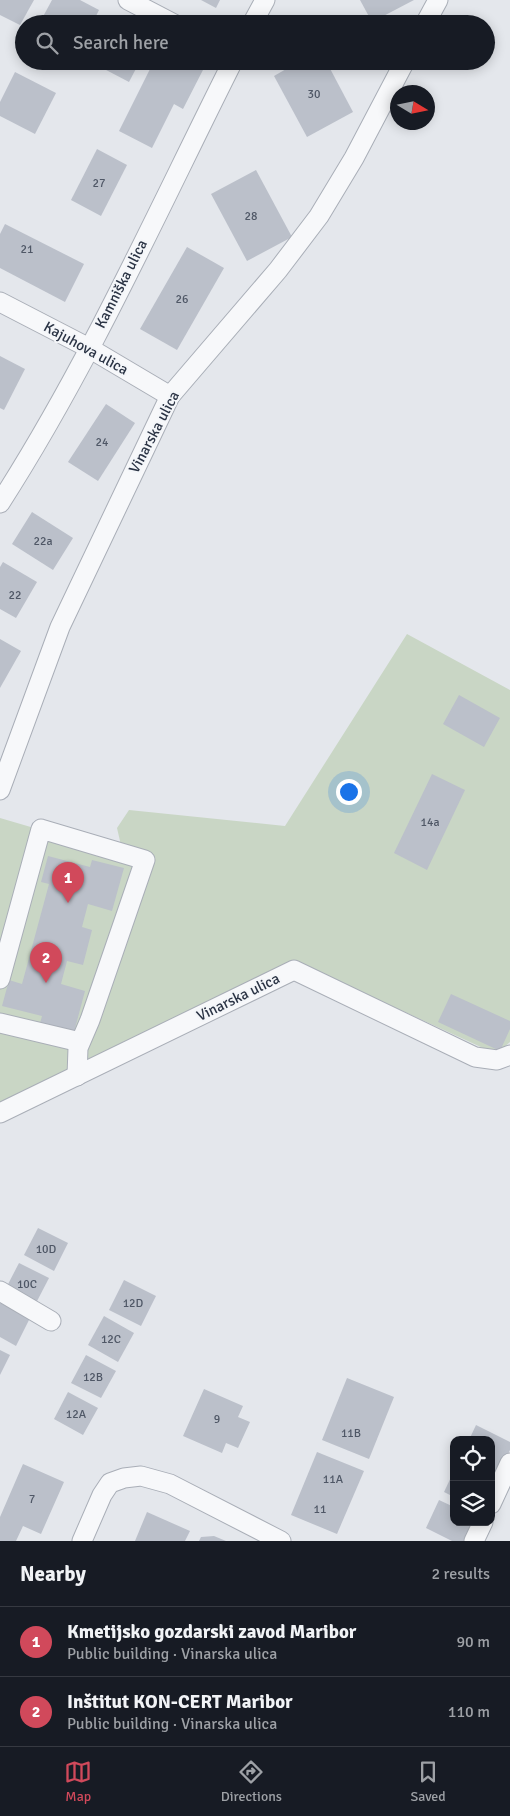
<!DOCTYPE html>
<meta charset="utf-8">
<style>
:root{--surface:#171b24;--page:#242831;--text:#f1f3f6;--muted:#9ea1a6;--line:#363941;--accent:#d1495b}
body{margin:0;font-family:Signika,sans-serif;background:var(--page);color:var(--text)}
.controls{position:absolute;right:15px;bottom:15px;display:grid;overflow:hidden;border-radius:10px;box-shadow:0 2px 12px #0003}
.controls button{width:45px;height:45px;display:grid;place-items:center;padding:0;border:0;border-bottom:1px solid var(--line);background:var(--surface);color:var(--text);font:25px sans-serif}
.compass{position:absolute;left:390px;top:85px;width:45px;height:45px;border-radius:50%;background:var(--surface);box-shadow:0 2px 12px #0003;rotate:100deg}
.you{position:absolute;left:348px;top:791px;width:18px;height:18px;margin:-12px;border:4px solid #fff;border-radius:50%;background:#1a73e8;box-shadow:0 0 0 8px #1a73e833}
.badge{display:grid;place-items:center;width:32px;height:32px;border-radius:50%;background:var(--accent);color:#fff;font-size:16px;font-weight:700}
.pin{position:absolute;translate:-50% -41px;filter:drop-shadow(0 1px 2px #0008)}
.pin::after{content:'';position:absolute;top:26px;width:18px;height:15px;background:inherit;clip-path:polygon(0 0,100% 0,50% 100%)}
.list{margin:0;padding:0;list-style:none}
h2{display:flex;justify-content:space-between;align-items:center;height:65px;margin:0;padding:0 20px;font-size:21px}
h2 small{font-size:16px;font-weight:400;color:var(--muted)}
.list li{display:grid;grid-template-columns:32px 1fr auto;gap:15px;align-items:center;box-sizing:border-box;height:70px;padding:0 20px;border-top:1px solid var(--line)}
.list b{display:block;font-size:19px;white-space:nowrap}
.list p{margin:0;font-size:16px;white-space:nowrap;color:var(--muted)}
.list em{font-size:16px;font-style:normal;color:var(--muted)}
.icon{flex:none;width:28px;height:28px;fill:none;stroke:currentColor;stroke-width:2;stroke-linecap:round;stroke-linejoin:round}
.map{position:relative;flex:none;width:510px;height:1541px;overflow:hidden}
.search{position:absolute;background:var(--surface);box-shadow:0 2px 12px #0003;left:15px;right:15px;top:15px;height:55px;display:flex;align-items:center;gap:12px;box-sizing:border-box;padding:0 18px;border-radius:28px;color:var(--muted);font-size:19px}
.sheet{height:205px;background:var(--surface)}
nav{display:flex;justify-content:space-around;align-items:center;box-sizing:border-box;height:70px;border-top:1px solid var(--line);background:var(--surface);font-size:14px;color:var(--muted)}
nav a{display:grid;justify-items:center;gap:2px}
nav .on{color:var(--accent)}
.map>svg:first-child{display:block}
</style>
<div class="map">
<svg width="510" height="1541" viewBox="0 0 510 1541">
<rect width="100%" height="100%" fill="#e4e7ec"/>
<path fill="#c9d6c5" d="M407,634l103,56v352l-14,12 -126,-58 -82,-33 -288,146v-291l123,36 -6,-26 12,-18 156,16z"/>
<g fill="#bbc0ca">
<path d="M0,0h34l-14,25 -20,-10z"/>
<path d="M52,0h28l19,10 -7,14h-53z"/>
<path d="M201,0h19l-4,8z"/>
<path d="M360,0h54l-42,22z"/>
<path d="M89,61h51l-11,21z"/>
<path d="M154,61h43l8,5 -22,43 -9,-5 -22,44 -33,-17z"/>
<path d="M300,61h26l27,51 -46,25 -33,-61z"/>
<path d="M15,72l41,21 -21,41 -35,-18v-14z"/>
<path d="M97,149l30,16 -26,51 -30,-16z"/>
<path d="M256,170l36,67 -45,24 -36,-67z"/>
<path d="M5,224l79,40 -19,38 -65,-34v-34z"/>
<path d="M187,247l37,21 -47,82 -37,-21z"/>
<path d="M0,356l25,13 -21,41 -4,-2z"/>
<path d="M106,404l29,19 -37,58 -30,-19z"/>
<path d="M32,512l41,26 -20,32 -41,-26z"/>
<path d="M3,562l34,20 -21,36 -16,-9v-42z"/>
<path d="M0,639l21,12 -21,37z"/>
<path d="M459,695l41,23 -16,29 -41,-23z"/>
<path d="M432,774l33,16 -38,80 -33,-17z"/>
<path d="M48,856l42,11 2,-7 32,8 -12,43 -24,-7 -6,23 10,3 -9,35 -16,-4 -6,23 24,7 -12,45 -34,-9 3,-11 -40,-10 7,-26 13,4 27,-100 -8,-2z"/>
<path d="M451,994l59,27v8l-10,22 -62,-29z"/>
<path d="M38,1228l30,15 -14,28 -30,-16z"/>
<path d="M19,1263l30,15 -14,27 -30,-15z"/>
<path d="M124,1280l32,16 -15,30 -32,-16z"/>
<path d="M0,1303l30,15 -14,28 -16,-9z"/>
<path d="M104,1316l30,17 -16,29 -30,-17z"/>
<path d="M0,1350l10,5 -10,20z"/>
<path d="M86,1355l30,16 -15,27 -30,-15z"/>
<path d="M347,1378l47,19 -25,62 -47,-19z"/>
<path d="M204,1389l39,17 -5,11 12,5 -12,26 -12,-5 -4,10 -39,-17z"/>
<path d="M68,1392l30,16 -15,27 -29,-16z"/>
<path d="M476,1425l34,17v8l-11,22 -8,-4v-28h-22z"/>
<path d="M317,1452l47,19 -27,63 -46,-19z"/>
<path d="M23,1464l41,18 -23,52 -18,-8 -7,15h-16v-24z"/>
<path d="M454,1471v26l-10,-5z"/>
<path d="M439,1500l15,7v15h20l-9,19h-13l-26,-13z"/>
<path d="M147,1512l43,19 -5,10h-50z"/>
<path d="M214,1536l12,5h-27l2,-4z"/>
</g>
<g fill="none" stroke-linecap="round" stroke-linejoin="round">
<g stroke="#a9aeb7" stroke-width="21">
<g id="minor">
<path d="M128,0l46,24"/>
<path d="M252,24l13,-24"/>
<path d="M425,24l13,-24"/>
<path d="M0,302l89,46 81,48"/>
<path d="M0,503c90,-140 158,-293 233,-442"/>
<path d="M0,790l60,-163 110,-231 108,-126 41,-54 35,-58 51,-97"/>
<path d="M0,979l41,-150 104,31 -55,160 -12,28 -1,28"/>
<path d="M0,1023l80,19"/>
<path d="M0,1113l294,-143 181,87 22,3 13,-5"/>
<path d="M0,1291l51,30"/>
<path d="M491,1504l19,-41"/>
<path d="M82,1541l20,-46 8,-12 14,-5 17,-2 29,8 111,57"/>
<path d="M474,1541l9,-19"/>
</g>
</g>
<use href="#minor" stroke="#f7f8fa" stroke-width="19"/>
</g>
<g text-anchor="middle" dominant-baseline="central" stroke-width="4" stroke-linejoin="round" paint-order="stroke">
<g font-size="12" fill="#4f5766">
<text x="314" y="94">30</text>
<text x="99" y="183">27</text>
<text x="251" y="216">28</text>
<text x="27" y="249">21</text>
<text x="182" y="299">26</text>
<text x="102" y="442">24</text>
<text x="43" y="541">22a</text>
<text x="15" y="595">22</text>
<text x="430" y="822">14a</text>
<text x="46" y="1249">10D</text>
<text x="27" y="1284">10C</text>
<text x="133" y="1303">12D</text>
<text x="111" y="1339">12C</text>
<text x="93" y="1377">12B</text>
<text x="76" y="1414">12A</text>
<text x="217" y="1419">9</text>
<text x="351" y="1433">11B</text>
<text x="333" y="1479">11A</text>
<text x="32" y="1499">7</text>
<text x="320" y="1509">11</text>
</g>
<g font-size="15" fill="#2b3445" stroke="#f4f6f9">
<text transform="translate(121 284) rotate(-63)">Kamniška ulica</text>
<text transform="translate(86 348) rotate(29)">Kajuhova ulica</text>
<text transform="translate(154 432) rotate(-62)">Vinarska ulica</text>
<text transform="translate(238 997) rotate(-26)">Vinarska ulica</text>
</g>
</g>
</svg>
<div class="controls">
<button><svg class="icon" aria-label="locate" viewBox="0 0 24 24"><circle cx="12" cy="12" r="6"/><path d="M12 2v4M12 18v4M2 12h4M18 12h4"/></svg></button>
<button><svg class="icon" aria-label="layers" viewBox="0 0 24 24"><path d="M12 4l9 5-9 5-9-5zM3 14l9 5 9-5"/></svg></button>
</div>
<svg class="compass" viewBox="-18 -18 36 36"><path d="M0-13l5 13h-10z" fill="#e53935"/><path d="M0 13l5-13h-10z" fill="#9ea1a6"/></svg>
<div class="you"></div>
<div class="pin badge" style="left:68px;top:903px">1</div>
<div class="pin badge" style="left:46px;top:983px">2</div>
<div class="search"><svg class="icon" aria-label="search" viewBox="0 0 24 24"><circle cx="10" cy="10" r="6"/><path d="M15 15l6 6"/></svg>Search here</div>
</div>
<section class="sheet">
<h2>Nearby<small>2 results</small></h2>
<ul class="list">
<li><span class="badge">1</span><div><b>Kmetijsko gozdarski zavod Maribor</b><p>Public building · Vinarska ulica</p></div><em>90 m</em></li>
<li><span class="badge">2</span><div><b>Inštitut KON-CERT Maribor</b><p>Public building · Vinarska ulica</p></div><em>110 m</em></li>
</ul>
</section>
<nav>
<a class="on"><svg class="icon" aria-label="map" viewBox="0 0 24 24"><path d="M3 6l6-2 6 2 6-2v14l-6 2-6-2-6 2zM9 4v14M15 6v14"/></svg>Map</a>
<a><svg class="icon" aria-label="directions" viewBox="0 0 24 24"><path d="M12 3l9 9-9 9-9-9zM9 14v-3h6M13 9l2 2-2 2"/></svg>Directions</a>
<a><svg class="icon" aria-label="saved" viewBox="0 0 24 24"><path d="M7 4h10v16l-5-4-5 4z"/></svg>Saved</a>
</nav>
